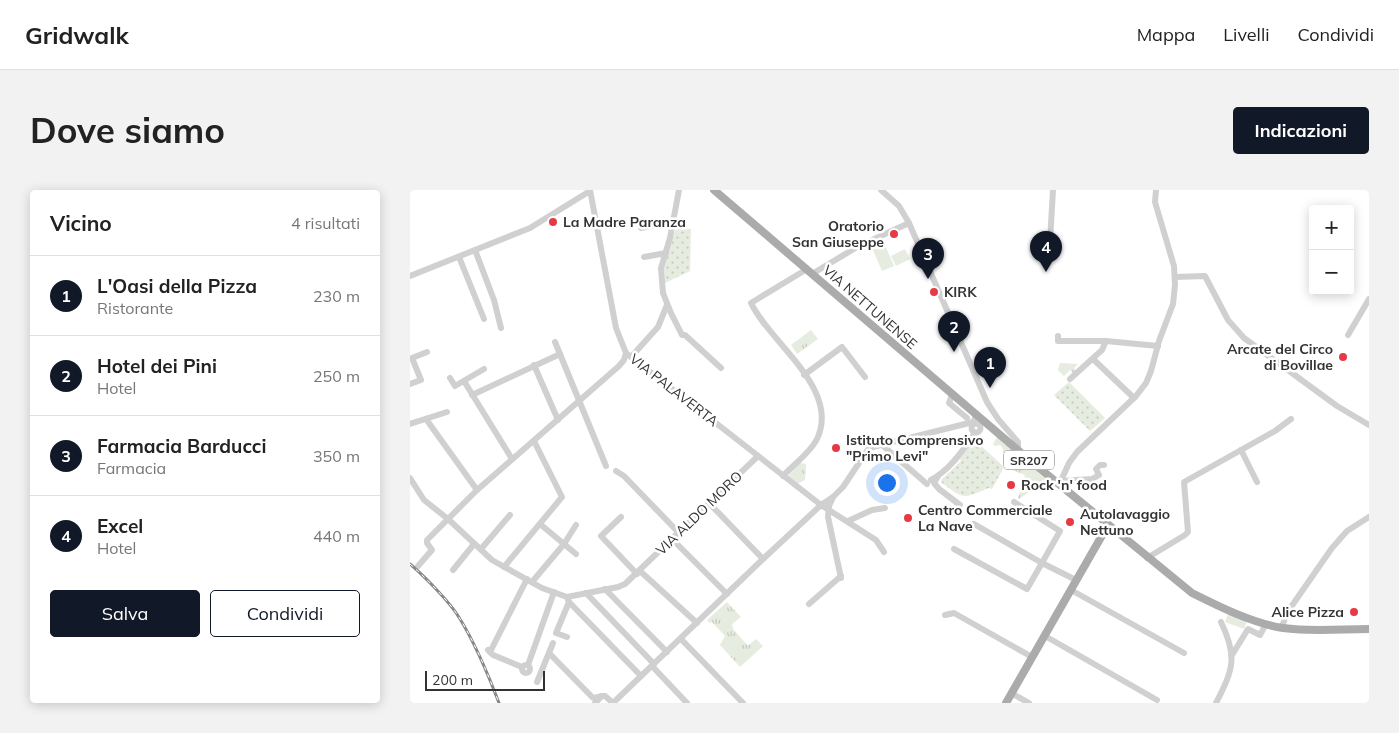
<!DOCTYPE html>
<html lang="it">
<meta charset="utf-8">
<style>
:root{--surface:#fff;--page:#f2f2f2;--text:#222;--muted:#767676;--line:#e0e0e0;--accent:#111827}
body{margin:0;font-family:Mulish,sans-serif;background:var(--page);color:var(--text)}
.controls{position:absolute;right:15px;top:15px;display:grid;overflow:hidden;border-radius:5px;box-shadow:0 2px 12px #0003}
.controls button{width:45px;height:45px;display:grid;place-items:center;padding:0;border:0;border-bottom:1px solid var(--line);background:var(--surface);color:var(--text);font:25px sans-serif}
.scale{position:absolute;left:15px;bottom:12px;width:120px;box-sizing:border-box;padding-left:5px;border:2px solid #333;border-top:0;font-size:14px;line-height:18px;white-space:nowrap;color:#333;-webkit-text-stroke:4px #fff;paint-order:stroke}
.you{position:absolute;left:476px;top:292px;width:18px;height:18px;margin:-12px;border:4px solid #fff;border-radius:50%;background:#1a73e8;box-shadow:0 0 0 8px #1a73e833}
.badge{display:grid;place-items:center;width:32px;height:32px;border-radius:50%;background:var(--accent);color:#fff;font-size:16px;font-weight:700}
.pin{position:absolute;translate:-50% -41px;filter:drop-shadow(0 1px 2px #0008)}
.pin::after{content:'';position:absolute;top:26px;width:18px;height:15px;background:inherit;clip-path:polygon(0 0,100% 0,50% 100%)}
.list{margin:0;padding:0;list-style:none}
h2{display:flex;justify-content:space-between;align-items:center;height:65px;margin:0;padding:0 20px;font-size:21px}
h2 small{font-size:16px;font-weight:400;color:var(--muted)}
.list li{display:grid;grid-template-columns:32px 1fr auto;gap:15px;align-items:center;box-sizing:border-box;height:80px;padding:0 20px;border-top:1px solid var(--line)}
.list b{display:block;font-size:19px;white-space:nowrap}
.list p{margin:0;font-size:16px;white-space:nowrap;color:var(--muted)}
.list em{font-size:16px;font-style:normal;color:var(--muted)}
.actions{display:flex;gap:10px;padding:15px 20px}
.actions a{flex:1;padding:11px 0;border:1px solid var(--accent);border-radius:5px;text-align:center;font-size:18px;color:var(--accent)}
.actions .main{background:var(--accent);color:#fff}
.map{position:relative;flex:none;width:959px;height:513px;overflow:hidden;border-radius:5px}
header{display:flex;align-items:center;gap:30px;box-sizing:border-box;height:70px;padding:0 25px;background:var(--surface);border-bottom:1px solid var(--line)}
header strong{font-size:24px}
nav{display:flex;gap:28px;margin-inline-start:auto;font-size:18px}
.intro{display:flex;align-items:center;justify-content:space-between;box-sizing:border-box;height:120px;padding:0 30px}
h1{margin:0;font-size:35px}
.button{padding:12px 22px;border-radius:5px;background:var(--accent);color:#fff;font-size:18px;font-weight:700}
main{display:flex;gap:30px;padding:0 30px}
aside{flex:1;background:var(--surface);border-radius:5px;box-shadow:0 2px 12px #0003}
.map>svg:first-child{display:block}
</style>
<header>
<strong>Gridwalk</strong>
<nav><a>Mappa</a><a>Livelli</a><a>Condividi</a></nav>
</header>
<div class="intro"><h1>Dove siamo</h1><a class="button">Indicazioni</a></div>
<main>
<aside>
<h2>Vicino<small>4 risultati</small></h2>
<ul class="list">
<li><span class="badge">1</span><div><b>L'Oasi della Pizza</b><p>Ristorante</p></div><em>230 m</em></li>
<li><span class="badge">2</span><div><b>Hotel dei Pini</b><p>Hotel</p></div><em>250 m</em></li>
<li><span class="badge">3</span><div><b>Farmacia Barducci</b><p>Farmacia</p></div><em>350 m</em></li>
<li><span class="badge">4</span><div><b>Excel</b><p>Hotel</p></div><em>440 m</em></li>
</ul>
<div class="actions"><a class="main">Salva</a><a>Condividi</a></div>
</aside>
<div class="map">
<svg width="959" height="513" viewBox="0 0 959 513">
<defs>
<pattern id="grass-dots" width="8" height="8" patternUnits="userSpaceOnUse" patternTransform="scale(1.25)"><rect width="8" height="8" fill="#e6ecdf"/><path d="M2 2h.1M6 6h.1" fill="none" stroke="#c6cbc0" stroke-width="1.8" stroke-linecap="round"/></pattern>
<pattern id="park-tufts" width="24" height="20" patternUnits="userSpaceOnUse" patternTransform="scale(1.25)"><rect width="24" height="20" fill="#e6ecdf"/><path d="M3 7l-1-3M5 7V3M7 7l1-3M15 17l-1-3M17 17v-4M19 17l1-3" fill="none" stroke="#c6cbc0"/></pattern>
</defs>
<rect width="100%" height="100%" fill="#fff"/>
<g fill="url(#grass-dots)">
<path d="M266,38l15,1 -1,42 -25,12 -1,-17z"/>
<path d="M659,192l36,36 -15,13 -36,-36z"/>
<path d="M562,252h5l27,25 -12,22 -3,-1c-28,11 -23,12 -47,-5l-1,-3 20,-19 -1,-2z"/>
</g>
<g fill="url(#park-tufts)">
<path d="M401,140l7,9 -21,15 -6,-9z"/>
<path d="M650,173l18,1 -4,4 2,3 -3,2 -3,-3 -6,6 -6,-6z"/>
<path d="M587,247l50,43 -28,19 -1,-1 7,-23 -18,-7 4,-7 -8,-8v-4l-3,-4 -5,1 -2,-2z"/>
<path d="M390,273l6,1 -1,16 -8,4 -8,-6v-3z"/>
<path d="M317,412l14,15 -9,7 1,5 14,16 3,-1 6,-5 7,7 -23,21 -20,-22 5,-9 -13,-14 -2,1 -3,-3z"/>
</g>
<g fill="#e6ecdf">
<path d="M474,53l10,23 -12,5 -10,-23z"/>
<path d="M495,59l5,10 -14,7 -5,-10z"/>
<path d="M818,424l19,7 -3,8 -19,-7z"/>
</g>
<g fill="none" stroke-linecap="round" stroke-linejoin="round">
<g stroke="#d0d0d0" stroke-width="6">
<path d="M180,0l26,138 10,25 195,152 55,35 8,12"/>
<path d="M269,0l-9,48 -9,30 2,25 8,20 11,22h3l36,33"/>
<path d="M471,0l18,16 10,17 78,179 11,17 20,23v9"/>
<path d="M231,38l33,-6"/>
<path d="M640,52l3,-52"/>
<path d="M65,60l19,50 7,28"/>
<path d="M49,67l25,62"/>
<path d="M234,67l22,-4"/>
<path d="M402,84l45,-27 52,-24"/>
<path d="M0,86l120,-48 60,-37"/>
<path d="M765,87l30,-1 23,44 16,18 93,68 32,19"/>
<path d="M938,145l21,-36"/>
<path d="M648,146v5h48l52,5"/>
<path d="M145,152l51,124"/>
<path d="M221,167l27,-30 9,-22"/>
<path d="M683,169l41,39"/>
<path d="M124,175l24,55"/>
<path d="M394,185l38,-28 23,30"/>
<path d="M40,188l5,8 29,-17"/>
<path d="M660,189l32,-29 4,-9"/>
<path d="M54,191l48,78"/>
<path d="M0,194l11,-4 -9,-22 15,-6"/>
<path d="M62,205l88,-41"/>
<path d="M542,205l-3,8 18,15"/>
<path d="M16,229l51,71"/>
<circle cx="566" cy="238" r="4.5"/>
<path d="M0,234l37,-12"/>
<path d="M471,254l46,40"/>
<path d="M831,260l16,32"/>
<path d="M206,281l8,5 55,57"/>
<path d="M373,286c11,-12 27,-23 34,-37 24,-50 -47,-96 -66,-136l56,-34"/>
<path d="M528,286l-4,7 5,6 21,16"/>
<path d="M0,288l14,22 24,19 44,41 50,28 25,9 51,-10 7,-3 133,-128"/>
<path d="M521,290c20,-11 32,-30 44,-47"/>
<path d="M651,291l31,-2 7,-4 -3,-6 4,-4h4"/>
<path d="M649,295l10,-22 8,-11 59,-56 10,-13 5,-12 8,-30 14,-37 2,-19 -1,-19 -19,-64 1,-12"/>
<path d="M300,314l53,55"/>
<path d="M211,327l-20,19 36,38"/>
<path d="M438,331l24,-11 13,-2"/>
<path d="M130,334l36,30"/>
<path d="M564,334l68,39 18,-32 -46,-29"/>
<path d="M262,349l55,55"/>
<path d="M71,359l29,-34"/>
<path d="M544,359l73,40 15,-26 34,17"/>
<path d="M737,368l38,-23 3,-3 -4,-50 91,-51 16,-12"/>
<path d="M8,376l14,-16 -5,-7v-3l50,-50 142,-124 5,-6 2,-7"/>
<path d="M94,377l58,-70 -28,-56"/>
<path d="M43,380l21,-26"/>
<path d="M230,381l57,52"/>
<path d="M431,388l-13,-61 1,-11 4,-9 10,-10 26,-39 104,-26 2,-3v-5"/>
<path d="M122,392l32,-38 12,-19"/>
<path d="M195,399l62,63"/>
<path d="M661,400l113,63"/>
<path d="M176,403l68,71"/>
<path d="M159,412l72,74"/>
<path d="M399,414l32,-28"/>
<path d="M535,425l9,-2 78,44"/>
<path d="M872,437l3,-9 6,-11 41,-59 15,-17 22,-14"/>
<path d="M635,446l112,64"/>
<path d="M157,447l-11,-4 13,-31 -1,-2"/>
<path d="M271,449l62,64"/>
<path d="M78,460l5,5 29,12"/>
<path d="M80,462l37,-73"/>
<path d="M139,463l43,44 2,1 8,-2"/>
<path d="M822,465l16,-26 12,6 6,-11"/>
<circle cx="116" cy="479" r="4"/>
<path d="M118,475l26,-73"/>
<path d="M242,476l35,37"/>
<path d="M127,492l16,-39"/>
<path d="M601,503l18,10"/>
<path d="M185,513l7,-7h3l8,7"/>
<path d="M203,513l150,-144 58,-54 12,-8"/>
<path d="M806,513c17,-33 22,-46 5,-81"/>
</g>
<g stroke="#ababab" stroke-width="8">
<path d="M304,0l313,268 165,135c28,14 60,30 91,35 28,4 58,1 86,1"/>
<path d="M596,513l102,-178"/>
</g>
<g stroke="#888" stroke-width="3">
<path id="rail" d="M0,374c14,12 41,39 50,55 16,26 28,55 39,84"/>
</g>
<use href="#rail" stroke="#fff" stroke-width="1" stroke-dasharray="4" stroke-linecap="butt"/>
</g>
<g fill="#e63946" stroke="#fff" stroke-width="2">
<circle cx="143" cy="32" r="5"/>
<circle cx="484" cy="44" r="5"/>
<circle cx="524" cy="102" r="5"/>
<circle cx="933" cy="167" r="5"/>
<circle cx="426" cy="258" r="5"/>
<circle cx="601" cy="295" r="5"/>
<circle cx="498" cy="328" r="5"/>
<circle cx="660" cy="332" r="5"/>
<circle cx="944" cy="422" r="5"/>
</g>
<g text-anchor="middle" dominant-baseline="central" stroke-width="5" stroke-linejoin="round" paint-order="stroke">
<rect fill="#fff" stroke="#707070" stroke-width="1" x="594" y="260.5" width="50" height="19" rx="4"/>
<g font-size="12" font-weight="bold" fill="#333">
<text x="619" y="270">SR207</text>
</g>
<g font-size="14" font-weight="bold" fill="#333" stroke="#fff" text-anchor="start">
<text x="153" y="32">La Madre Paranza</text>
<text x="474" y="36" text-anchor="end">Oratorio<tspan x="474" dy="16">San Giuseppe</tspan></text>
<text x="534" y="102">KIRK</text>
<text x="923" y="159" text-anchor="end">Arcate del Circo<tspan x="923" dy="16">di Bovillae</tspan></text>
<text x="436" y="250">Istituto Comprensivo<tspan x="436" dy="16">"Primo Levi"</tspan></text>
<text x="611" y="295">Rock 'n' food</text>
<text x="508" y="320">Centro Commerciale<tspan x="508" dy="16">La Nave</tspan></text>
<text x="670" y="324">Autolavaggio<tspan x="670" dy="16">Nettuno</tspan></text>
<text x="934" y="422" text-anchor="end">Alice Pizza</text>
</g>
<g font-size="14" fill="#333" stroke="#fff">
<text transform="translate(460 117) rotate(41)">VIA NETTUNENSE</text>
<text transform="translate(264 200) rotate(38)">VIA PALAVERTA</text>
<text transform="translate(289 323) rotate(-44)">VIA ALDO MORO</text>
</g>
</g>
</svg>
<div class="controls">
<button>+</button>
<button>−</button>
</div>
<div class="scale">200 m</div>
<div class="you"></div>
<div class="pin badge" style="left:580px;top:198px">1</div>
<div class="pin badge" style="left:544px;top:162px">2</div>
<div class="pin badge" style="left:518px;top:89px">3</div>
<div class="pin badge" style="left:636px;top:82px">4</div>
</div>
</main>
